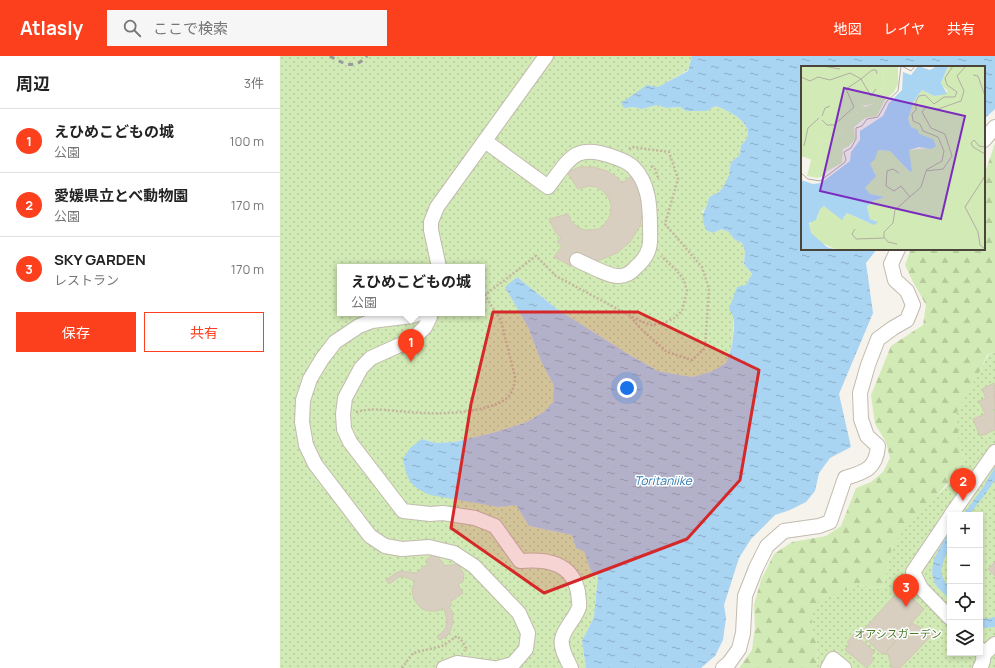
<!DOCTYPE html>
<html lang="ja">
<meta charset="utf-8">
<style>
:root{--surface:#fff;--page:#f6f6f6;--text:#222;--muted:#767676;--line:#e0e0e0;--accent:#fc3f1d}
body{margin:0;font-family:Manrope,"Noto Sans JP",sans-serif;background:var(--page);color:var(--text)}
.controls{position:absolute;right:12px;bottom:12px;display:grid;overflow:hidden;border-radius:0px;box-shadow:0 2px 6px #0003}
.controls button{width:36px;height:36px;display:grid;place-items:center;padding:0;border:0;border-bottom:1px solid var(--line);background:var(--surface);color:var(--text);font:20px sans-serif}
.you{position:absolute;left:347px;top:332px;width:14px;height:14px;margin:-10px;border:3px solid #fff;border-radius:50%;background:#1a73e8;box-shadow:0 0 0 6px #1a73e833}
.badge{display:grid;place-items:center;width:26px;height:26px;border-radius:50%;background:var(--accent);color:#fff;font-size:13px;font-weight:700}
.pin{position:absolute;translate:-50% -33px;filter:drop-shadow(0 1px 2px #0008)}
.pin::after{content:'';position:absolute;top:21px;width:14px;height:12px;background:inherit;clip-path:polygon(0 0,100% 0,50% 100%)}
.popup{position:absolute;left:57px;top:208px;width:148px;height:52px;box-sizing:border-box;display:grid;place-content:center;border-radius:0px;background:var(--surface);filter:drop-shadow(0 1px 3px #0005);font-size:13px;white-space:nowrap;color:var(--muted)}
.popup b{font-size:15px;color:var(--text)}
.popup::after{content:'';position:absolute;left:50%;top:100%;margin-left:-8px;border:8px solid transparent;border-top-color:var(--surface)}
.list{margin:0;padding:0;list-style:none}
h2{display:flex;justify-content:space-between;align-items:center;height:52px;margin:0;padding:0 16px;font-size:17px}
h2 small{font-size:13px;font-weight:400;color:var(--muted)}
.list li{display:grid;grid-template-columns:26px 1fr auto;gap:12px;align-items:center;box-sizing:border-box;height:64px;padding:0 16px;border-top:1px solid var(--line)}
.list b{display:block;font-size:15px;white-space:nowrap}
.list p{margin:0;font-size:13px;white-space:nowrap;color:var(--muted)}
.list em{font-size:13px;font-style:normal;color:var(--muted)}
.actions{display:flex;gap:8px;padding:12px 16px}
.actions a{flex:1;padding:9px 0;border:1px solid var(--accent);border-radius:0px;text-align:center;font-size:14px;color:var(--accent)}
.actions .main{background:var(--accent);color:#fff}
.icon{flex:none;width:22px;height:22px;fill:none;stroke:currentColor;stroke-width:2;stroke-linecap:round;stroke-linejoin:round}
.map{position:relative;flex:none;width:715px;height:612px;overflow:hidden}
header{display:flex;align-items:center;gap:24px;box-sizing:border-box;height:56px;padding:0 20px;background:var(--accent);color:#fff}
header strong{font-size:19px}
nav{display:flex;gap:22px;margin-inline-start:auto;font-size:14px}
.search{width:280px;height:36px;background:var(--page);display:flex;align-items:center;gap:10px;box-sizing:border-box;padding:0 14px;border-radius:0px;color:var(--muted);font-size:15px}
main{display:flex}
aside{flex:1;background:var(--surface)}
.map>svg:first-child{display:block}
</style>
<header>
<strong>Atlasly</strong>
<div class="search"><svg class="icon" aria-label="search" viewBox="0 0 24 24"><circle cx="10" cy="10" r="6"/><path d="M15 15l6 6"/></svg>ここで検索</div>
<nav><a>地図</a><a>レイヤ</a><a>共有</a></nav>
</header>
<main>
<aside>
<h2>周辺<small>3件</small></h2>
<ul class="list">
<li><span class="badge">1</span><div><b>えひめこどもの城</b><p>公園</p></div><em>100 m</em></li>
<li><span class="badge">2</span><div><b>愛媛県立とべ動物園</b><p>公園</p></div><em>170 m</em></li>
<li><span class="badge">3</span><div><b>SKY GARDEN</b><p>レストラン</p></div><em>170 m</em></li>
</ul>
<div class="actions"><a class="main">保存</a><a>共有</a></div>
</aside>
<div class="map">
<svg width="715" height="612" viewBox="0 0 715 612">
<defs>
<pattern id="forest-firs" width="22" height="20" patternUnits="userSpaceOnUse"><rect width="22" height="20" fill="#d2eab5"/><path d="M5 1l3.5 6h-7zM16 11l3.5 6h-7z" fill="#b6ca9c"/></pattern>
<pattern id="park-dots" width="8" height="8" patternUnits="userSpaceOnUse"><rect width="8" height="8" fill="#d2eab5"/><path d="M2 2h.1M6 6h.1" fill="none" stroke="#b6ca9c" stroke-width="1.8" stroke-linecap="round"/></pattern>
<pattern id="water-ripples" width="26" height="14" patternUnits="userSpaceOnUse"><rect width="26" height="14" fill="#a9d4f2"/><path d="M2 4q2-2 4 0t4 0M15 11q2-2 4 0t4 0" fill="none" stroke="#8caec5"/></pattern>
</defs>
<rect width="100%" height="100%" fill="#f6f3ec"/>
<path fill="url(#forest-firs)" d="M715,87v209l-8,3 -6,14 -22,74 4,13 -4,14 -67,77 -9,41 -28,-3 -43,27v18l6,18 -1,20h-78l13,-18 3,-23 -1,-22 7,-25 13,-26 18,-12 34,-6 15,-10 15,-38 15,-6 12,-10 7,-14 -4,-16 -11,-18 -4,-29 20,-49 32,-21 3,-20 -14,-25 -7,-15 6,-16h73v-73z"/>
<g fill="url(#park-dots)" fill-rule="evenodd">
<path d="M0,0h412l-4,14 -64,38 10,-1 8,2 15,-4 9,3 14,-1 6,4h21l8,-5c15,4 47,22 26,39l-1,10 -9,7 -2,13 -5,11 -6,7 -9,4 -1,8 -6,7 11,21 8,-4 8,3 5,7 8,4 3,8 -1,13 8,10 -6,11 -12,33 -2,28 -6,17 -12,8 -21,6 -14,-2 -21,-4 -30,-17 -71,-45 -40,-32 -11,11 22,39 13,34 13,25v16l-9,9 -18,11 -31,10 -41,10 -20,1 -13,-4 77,68 17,-2 13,21 43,9 4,13 8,2 8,24 6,1 -4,42 -12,24 4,27h-306zM60,211h142v46h-142z"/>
<path d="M715,296v316h-178l1,-20 -6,-18v-18l7,-11 36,-16 28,3 9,-41 23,-31 31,-29 13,-17 4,-14 -4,-13 -2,-31 24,-43 7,-14zM670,459h30v138h-30z"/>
</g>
<g fill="url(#water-ripples)">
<path d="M412,0h303v53l-11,10v-52h-182v182h75l-11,14 7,50 -34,81 12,53 -21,11 -11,15 -4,18 -9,11 -16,8 -15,5 -24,24 -12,19 -15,47 2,13 -3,22 -8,16 -14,12h-115l-4,-27 12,-24 4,-42 -6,-1 -8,-23 -8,-3 -4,-13 -43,-9 -13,-21 -17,2 -69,-12c-21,-10 -22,-13 -27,-36l7,-11 12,-9 13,4 20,-1 41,-10 31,-10 18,-11 8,-9 1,-16 -13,-25 -13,-34 -23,-40 12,-10 40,32 71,45 30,17 21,4 14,2 20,-6 13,-8 6,-17 2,-18v-10l-5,-9 8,-22 9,-2 6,-11 -8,-10 1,-13 -3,-8 -8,-4 -5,-7 -8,-3 -8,4 -7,-3c-8,-21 1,-16 3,-33l9,-4 6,-7 5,-11 2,-13 9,-7 1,-10c21,-17 -11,-35 -26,-39l-8,5h-21l-6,-4 -14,1 -9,-3 -15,4 -8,-2 -10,1 -3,-5 26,-18 11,2 30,-16z"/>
<path d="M715,411v13l-11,16 -15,19h-6l21,-29z"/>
<path d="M670,476c0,5 1,10 -1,14 -5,17 -14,26 1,42v11c-4,-4 -8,-7 -12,-11 -14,-19 1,-40 12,-56z"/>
<path d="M700,560l6,3 9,-2v10l-11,1 -4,-3z"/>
</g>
<g fill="#d8cfc1" stroke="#d3c7b4">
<path d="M300,111h14l13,4 11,7 4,5 11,-8 8,16 2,18 -3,17 -10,16 -13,11 -17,7 -15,1v-6l-10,-2 -4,13 -17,-9 8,-11 -5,-4 4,-4 -5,-5 -7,-14 19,-5 4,9 6,4 6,3h7l8,-1 5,-4 5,-7 2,-7v-7l-3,-7 -5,-6 -6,-4 -8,-1 -11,3 -11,-17z"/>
<path d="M714,327l1,26 -2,1 2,3v17l-15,6 -7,-17 12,-5 -6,-13 7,-3 -4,-9z"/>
<path d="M155,497l10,13 13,-2 6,10 -1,7 -5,4 5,8 -13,9 2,3 -3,2 3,4 1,10 -2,8 -3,6 -8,5 -3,-4 5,-3 4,-6 1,-6 -3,-13 -7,3h-8l-7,-2 -8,-9 -2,-11 3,-8 -13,-5 -3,1 -10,7 -3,-4 10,-7 5,-2 15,2 13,-10 -3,-3z"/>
<path d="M715,506v14l-7,-7z"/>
<path d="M621,532l23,21 -41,46 -23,-21z"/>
<path d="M632,567l21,11 -33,34h-8l-5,-17z"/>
<path d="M574,578l21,18 -4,4 3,3 -7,9 -22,-18 4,-6 -2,-2z"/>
</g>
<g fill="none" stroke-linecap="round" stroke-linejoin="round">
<g stroke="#c2bbae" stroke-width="16">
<g id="minor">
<path d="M704,84l11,-13"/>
<path d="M205,85l63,46c21,-27 26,-44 63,-31 8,3 16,5 22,11 16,16 17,39 17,60 0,7 1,14 -1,21 -2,8 -8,15 -14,20 -4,5 -9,8 -16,8 -9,1 -33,-12 -42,-16"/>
<path d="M159,211l-8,-37v-8l6,-15 109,-151"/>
<path d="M139,257l-7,3 -40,5 -13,5 -24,16 -13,17 -12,20 -7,21 -1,22 4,23 9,19 55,72 15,10 17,3 27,-2 25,6 20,13 45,47 9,20 -2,16 -13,15 -15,4"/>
<path d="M148,257l2,4 -5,10 -12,12 -42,19 -10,10 -16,30 -2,16 1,15 6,13 53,69 27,3 13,-1 32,5 20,8 25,35c26,-2 52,1 58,31 0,4 2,11 1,15 -3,11 -15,21 -17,32 -2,10 5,20 9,29"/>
<path d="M671,459l44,-63"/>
<path d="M670,461l-37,55 8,16 29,30"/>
<path d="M700,593c5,7 4,12 0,19"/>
<path d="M704,598l11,-10"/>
<path d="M164,612l13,-5 36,5"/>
<path d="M443,612l6,-5 10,-14 4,-16 2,-37 11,-28 11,-22 17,-15 35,-5 11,-4 15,-44c20,-6 31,-9 33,-32l-11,-10 -6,-17 -1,-26 8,-28 10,-26 15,-11 14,-8 6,-15 -6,-14 -12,-11 -4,-16 7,-15"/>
<path d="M548,612l5,-9 11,9"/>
</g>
</g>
<g stroke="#c4b79f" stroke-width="2.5" stroke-dasharray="2 2" stroke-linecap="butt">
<path d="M349,93l3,-2 37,5 9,27 -13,45 37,43 7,22 -4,59 -13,12 -25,-8 -27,-24 -9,-11"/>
<path d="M371,110l4,3 4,11"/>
<path d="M76,356c17,-5 35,-1 52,0 26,2 51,2 76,-4 19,-5 30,-10 31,-31l-14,-56 -16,-26 51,-39 20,20 82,44 13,5 13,-2 10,-5 8,-7 5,-20 -3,-11 -8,-10 -15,-14"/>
<path d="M122,612l11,-15 29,-7 15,-10 5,5 4,7 -2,3"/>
</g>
<use href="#minor" stroke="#fff" stroke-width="14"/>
<path stroke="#9a9a9a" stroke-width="3" stroke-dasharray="5 5" stroke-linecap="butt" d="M50,0c13,8 25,14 37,0"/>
</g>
<path fill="#d62828" fill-opacity="0.2" stroke="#d62828" stroke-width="3" stroke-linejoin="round" d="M213,256h145l121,58 -19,110 -53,59 -143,54 -93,-65 20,-124z"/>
<g text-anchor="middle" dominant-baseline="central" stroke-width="3" stroke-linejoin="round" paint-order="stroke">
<g font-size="11" fill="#4a7f2a" stroke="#fff">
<text x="618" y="577">オアシスガーデン</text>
</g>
<g font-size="12" font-style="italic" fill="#2e7ab2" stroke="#fff">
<text x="383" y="424">Toritaniike</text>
</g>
</g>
<g transform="translate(521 10)">
<rect width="184" height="184" fill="#f6f3ec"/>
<path d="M86,0h11v18l-4,8 -9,8 -8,16 -12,2 -11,9 1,12 -6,7 -6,3 -1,14 -15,8 -3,5 -7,2 -10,-2 4,-16 8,-3 2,-17 12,1 8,-9 2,-10 14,-10 3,-7 5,2 8,-3 3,-12 9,-5 -3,-12z" fill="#d2eab5"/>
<path d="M0,0h86l-5,9 3,12 -9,5 -3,12 -13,2 -3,6 -14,11 -2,9 -8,9 -12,-1 -2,17 -4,4 -14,-5zM147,0h37v184h-148l-19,-9 -6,-5 -3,-11 4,-6h4l3,-11 4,-2 20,12 3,-5 22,10 7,-2 -6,-2 -3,-11 6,-7 12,-4 -15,-3 -5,-6 10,-16 -5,-3v-5l8,-14 12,1 20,21 -1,-22 21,-2 -19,-21 -3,-8 6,-18 8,-11 12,6 14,-4 -7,-8z" fill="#d2eab5"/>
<path d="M117,0l12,4 7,-4h11l-7,17 6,11 -13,2 -12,-6 -8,11 -6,18 3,8 7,3 1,4 14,5 3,7 -4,3 -13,-2 -10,3 3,21 -2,1 -20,-21 -12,-1 -3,9 -5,5 6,12 -11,12 5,6 15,3 -12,4 -6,6 3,12 8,3 -4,3 -27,-12 -5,7 -18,-14 -4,3 -4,11 -7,3 2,10 16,14 10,3h-36v-70l12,4 8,-1 29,-22 1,-9 9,-12v-9l23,-15 6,-13 13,-13 1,-18 8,3z" fill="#a9d4f2"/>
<path fill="none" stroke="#b2ada4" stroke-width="1" d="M22,0l17,3M101,0l9,5 4,-5M172,9l5,1 7,20M0,11l9,4 8,-4 12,3 20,-7 11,6 -15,10 8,18 -20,18h-7l-5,-5M75,23l-5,7 -10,-17 11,-9h4l1,4M21,50l3,-8 5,-2M3,80l4,-18 11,-10M184,81l-6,-1 -5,-6 -3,3 2,4 12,7M125,104l16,-9 2,-10 -6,-14 -15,-6 -3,-7 -7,-3 -1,-7 4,-4v-9l3,-5 6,-1 9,9 10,-7h11l2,-5 -10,-7 -2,-7 8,-12M0,107l7,6 12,2 24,-18 2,-3 -2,-8 7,-4 5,-9v-11l6,-2 5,-7 11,-2 9,-16 11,-10 3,-25M98,107l-6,-4 -6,2 -1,15 8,5 7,-5 9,11M184,110l-20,31 13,25 2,13 5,4M54,163l-3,5 4,5 28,-1M96,178l-9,-2 -4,-5v-5l9,-9 2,-13 26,-23 5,-16 17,-2 9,-13 -7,-22 -14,-6 -9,-16 4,-5 12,2 23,-8 3,-10 -7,-15 9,-10"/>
<path fill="#7b2cbf" fill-opacity="0.15" stroke="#7b2cbf" stroke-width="2" d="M43,22l121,28 -24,103 -121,-28z"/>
<rect width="184" height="184" fill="none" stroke="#4b4439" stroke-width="2"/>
</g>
</svg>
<div class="controls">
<button>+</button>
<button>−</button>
<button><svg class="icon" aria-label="locate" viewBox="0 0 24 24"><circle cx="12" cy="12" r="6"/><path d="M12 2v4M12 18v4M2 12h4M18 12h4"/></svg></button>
<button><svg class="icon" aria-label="layers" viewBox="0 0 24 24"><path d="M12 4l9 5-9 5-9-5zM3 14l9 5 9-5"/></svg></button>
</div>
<div class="you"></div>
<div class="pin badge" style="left:131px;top:306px">1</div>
<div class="popup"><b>えひめこどもの城</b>公園</div>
<div class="pin badge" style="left:683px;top:445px">2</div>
<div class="pin badge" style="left:626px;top:551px">3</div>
</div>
</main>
